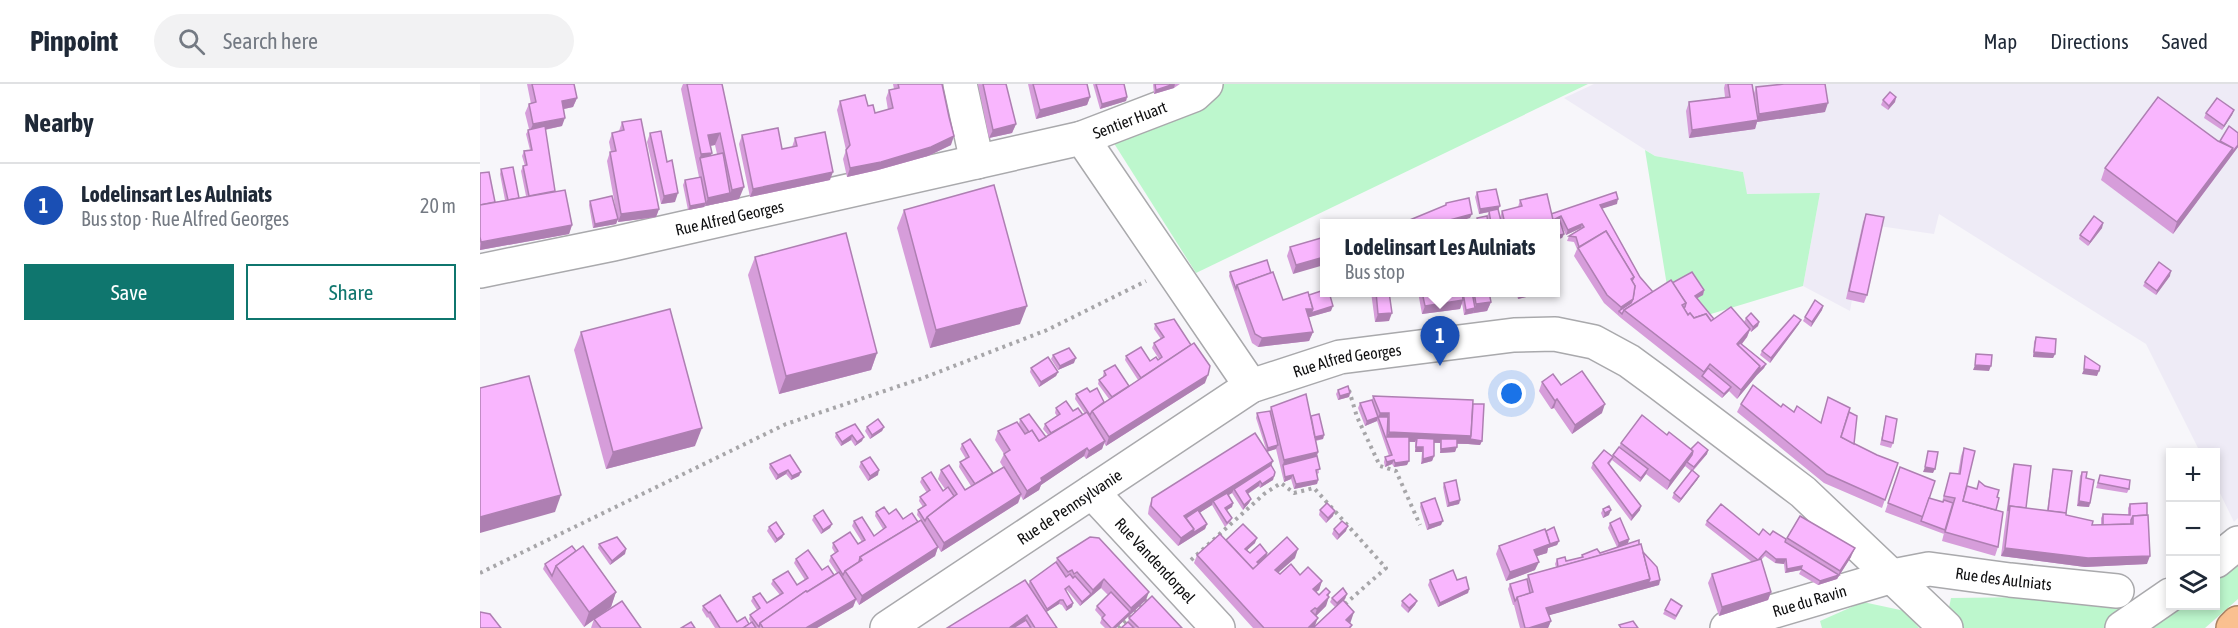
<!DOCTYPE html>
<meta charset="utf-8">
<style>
:root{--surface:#fff;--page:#f2f2f3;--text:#1f2937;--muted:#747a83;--line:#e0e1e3;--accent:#0f766e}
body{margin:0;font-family:"Asap Condensed",sans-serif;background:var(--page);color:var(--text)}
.controls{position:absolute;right:18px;bottom:18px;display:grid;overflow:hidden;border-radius:0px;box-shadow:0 3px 9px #0003}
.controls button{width:54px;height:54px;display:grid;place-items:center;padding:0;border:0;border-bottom:2px solid var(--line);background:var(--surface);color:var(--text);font:30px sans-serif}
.you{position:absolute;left:1032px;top:310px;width:21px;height:21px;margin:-15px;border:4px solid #fff;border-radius:50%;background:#1a73e8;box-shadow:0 0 0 9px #1a73e833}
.badge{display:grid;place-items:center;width:39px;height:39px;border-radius:50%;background:var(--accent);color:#fff;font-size:20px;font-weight:700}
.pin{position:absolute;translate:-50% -50px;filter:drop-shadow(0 2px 3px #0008)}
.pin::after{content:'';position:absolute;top:32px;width:21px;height:18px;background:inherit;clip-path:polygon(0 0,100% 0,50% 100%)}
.popup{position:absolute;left:840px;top:135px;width:240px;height:78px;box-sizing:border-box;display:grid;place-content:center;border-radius:0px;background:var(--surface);filter:drop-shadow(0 2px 4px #0005);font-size:20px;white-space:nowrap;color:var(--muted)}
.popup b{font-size:22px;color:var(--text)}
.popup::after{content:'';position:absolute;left:50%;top:100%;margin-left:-12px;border:12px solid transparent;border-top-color:var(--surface)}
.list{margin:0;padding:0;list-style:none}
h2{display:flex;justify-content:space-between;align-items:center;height:78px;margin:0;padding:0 24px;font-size:26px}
h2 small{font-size:20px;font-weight:400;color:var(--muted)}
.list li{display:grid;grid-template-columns:39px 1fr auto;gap:18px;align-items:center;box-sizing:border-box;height:84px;padding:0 24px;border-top:2px solid var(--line)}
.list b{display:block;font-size:22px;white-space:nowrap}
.list p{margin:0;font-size:20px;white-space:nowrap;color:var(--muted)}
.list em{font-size:20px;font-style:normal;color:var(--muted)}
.actions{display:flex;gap:12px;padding:18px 24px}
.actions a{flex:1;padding:14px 0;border:2px solid var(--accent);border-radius:0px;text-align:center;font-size:21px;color:var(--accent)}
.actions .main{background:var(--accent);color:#fff}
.icon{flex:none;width:33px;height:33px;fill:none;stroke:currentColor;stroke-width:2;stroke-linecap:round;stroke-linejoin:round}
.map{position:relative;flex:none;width:1758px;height:544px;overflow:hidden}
header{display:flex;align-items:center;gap:36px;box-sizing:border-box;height:84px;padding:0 30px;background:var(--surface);border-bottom:2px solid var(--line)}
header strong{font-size:28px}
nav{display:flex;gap:33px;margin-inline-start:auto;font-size:21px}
.search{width:420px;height:54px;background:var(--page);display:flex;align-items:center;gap:15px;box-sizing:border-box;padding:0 21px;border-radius:33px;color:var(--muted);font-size:22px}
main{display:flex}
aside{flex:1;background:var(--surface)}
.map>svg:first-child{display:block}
</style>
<header>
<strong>Pinpoint</strong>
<div class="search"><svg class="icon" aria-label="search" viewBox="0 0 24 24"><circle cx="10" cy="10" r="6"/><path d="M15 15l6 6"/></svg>Search here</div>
<nav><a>Map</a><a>Directions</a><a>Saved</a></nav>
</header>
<main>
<aside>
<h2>Nearby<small></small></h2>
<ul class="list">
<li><span class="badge" style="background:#1a4fb4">1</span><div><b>Lodelinsart Les Aulniats</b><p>Bus stop · Rue Alfred Georges</p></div><em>20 m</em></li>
</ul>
<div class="actions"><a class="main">Save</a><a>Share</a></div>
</aside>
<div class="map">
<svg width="1758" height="544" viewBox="0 0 1758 544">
<rect width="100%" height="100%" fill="#f7f6fa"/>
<path fill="#eeebf6" d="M1114,0h644v434l-4,4 -18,-37v-33h-16l-54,-108 -207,-130 -5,20 -69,-10 -15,87 -47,-25 17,-93 -74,1 -3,-22 -88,-16 -91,-58z"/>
<g fill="#bdf7cd">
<path d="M742,0h366l-392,189 -86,-136z"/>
<path d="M1165,66l10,6 88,16 4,22 73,-1 -17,93 -102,31 -33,-25z"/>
<path d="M1758,474v41l-33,29h-63l31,-22h43v-32z"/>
<path d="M1644,512l4,11 -22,21h-151l-8,-11 4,-19z"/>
<path d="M1383,518l42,9 14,17h-97l-2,-7z"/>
</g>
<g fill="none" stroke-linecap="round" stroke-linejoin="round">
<g stroke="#a9a9ac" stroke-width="36">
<g id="minor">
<path d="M480,0l17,78"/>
<path id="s1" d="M602,54l112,-43 12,-11"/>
<path id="s2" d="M0,187l133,-27 469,-106 169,248"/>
<path id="s3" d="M612,408l126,136"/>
<path d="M1736,477l22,-18"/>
<path id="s4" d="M407,544l364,-242 89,-29 174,-22 41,-1 39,8 35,19 30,22 144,109 143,136"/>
<path id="s5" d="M1247,544l17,-8 149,-44 36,-7 81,11 107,11"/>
<path d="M1642,544l48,-33"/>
</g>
</g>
<g stroke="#a88263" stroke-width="36">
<path id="highway" d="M1753,544l5,-5"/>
</g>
<g stroke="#a7a6a9" stroke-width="4" stroke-dasharray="3 4.5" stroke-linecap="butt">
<path d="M869,306l8,27 23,49 16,5 24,54"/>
<path d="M711,476l73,-66 17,-11 13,10 20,-5 72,80 -42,37"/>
<path d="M0,489l306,-149 137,-46 124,-48 99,-49"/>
<path d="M638,544l32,-30"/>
</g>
<use href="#minor" stroke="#fff" stroke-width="33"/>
<use href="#highway" stroke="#fac090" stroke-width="33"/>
</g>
<g fill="#d69dda" fill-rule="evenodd">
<path d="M47,0h47l3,14 -4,9 -9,2 -2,17 -17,4 10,61 17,34 -3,9 -89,16v-77l15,29 10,-2 -5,-26 1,-5 18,29 7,-2 -5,-25 2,-5h2l-3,-10 2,-5 6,-1 -4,-16 3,-5 -4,-16 4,-9h2z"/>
<path d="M203,0h39l17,115 -34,7 -1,1 -16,3 -5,-25 2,-5 14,-3 -18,-88zM235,61l2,9 -7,2 2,-3 -2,-7z"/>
<path d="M413,0h49l9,61 -23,11 -50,14 -31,7 -4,-18 3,-9 -9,-40 3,-9 28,5 7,7 13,-3 -2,-12 3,-8 5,-1z"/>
<path d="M498,0h28l10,40 -4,9 -23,5z"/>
<path d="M548,0h59l3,13 -3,8 -51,14z"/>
<path d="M613,0h31l3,13 -1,4 -26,8z"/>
<path d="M673,0h27l-6,4 -20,6z"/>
<path d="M1245,0h27l2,9 2,-6 69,25 -68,10 -2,7 -66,9 -3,-27 3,-9 36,-5 -1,-9z"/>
<path d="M1416,13l-1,5 -7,8 -7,-5 2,-5z"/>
<path d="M1754,26l-2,5 -10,15 -18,-12 2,-5z"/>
<path d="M142,38l37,87 -3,8 -38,5 -11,-61 3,-9h1l-2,-10 3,-9 7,-2z"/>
<path d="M170,49l25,69 -14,2 -14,-62z"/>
<path d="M262,51l40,14 10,-2 3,-9 35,42 -80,17 -11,-53z"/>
<path d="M1740,57l18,6 -65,87 -72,-54 4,-12z"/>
<path d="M997,108l21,18 2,8 2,-7 16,-4 2,-7 31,14 66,-10 -16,4 39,69 13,15 19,-9 32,7 -1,5 -6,3 17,21 30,3 2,-4 13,4 -1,4 -7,6 -1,-2 -3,7 -5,7 24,20 -2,4 -7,7 -20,24 -8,-8 -7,7 -101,-80 -17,-15 -30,-47 3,-7 -3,-7 -7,-1 2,-5 12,-7v-1l-15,7 -6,-13 4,12 -2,4 -6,-14h-56v-1v1h-11l-2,-8 2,-4 -10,2 -4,-17z"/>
<path d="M110,117l28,18 -2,5 -23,4 -4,-23z"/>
<path d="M424,126l116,114 -90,24 -33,-120z"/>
<path d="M1386,130l1,81 -3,8 -18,-4 17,-77z"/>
<path d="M1623,139l-1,5 -14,18 -9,-7 1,-4z"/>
<path d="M841,154l-28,36 -6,-18 3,-9z"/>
<path d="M275,173l122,96 -6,17 -92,24 -31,-119z"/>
<path d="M750,188l41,1 12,27 26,-5 22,16 -22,6 4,15 -4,9 -51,6 -6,-4 -23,-67z"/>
<path d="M1690,192l-14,19 -13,-9 2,-4z"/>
<path d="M891,208h18v29l-14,1z"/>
<path d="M938,208h44v3l1,-2 2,-1h24l2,10 -4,9 -23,4 -2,-12 -2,6 -38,5z"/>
<path d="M1036,208h20l-1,3 -17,4z"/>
<path d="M1343,222l-1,4 -11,17 -8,-6 2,-4z"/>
<path d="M675,240l50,59 -99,63 -2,-3 -2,6 -16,10 -2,-3 -43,29 -2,5 -16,10 -2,-4 -3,7 -77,49 -3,-5 -3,9 -76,49 -3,-5 -3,7 -36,21h-102l-7,-11 -1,1 -5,-8 1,-4 34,16 12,2 2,-1 -2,-4 1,-4 7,-5 -6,-9 2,-4 14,6 13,-8 -9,-11 2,-4 24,5 8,-5 -11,-17 2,-4 38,16 3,-2 -8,-12 2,-5 4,-3 -3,-5 1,-5 25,1 4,-2 -10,-16 2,-5 20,15 9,-7 -8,-13 1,-4 13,2 14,5 15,3 3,-2 -4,-5 1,-5 5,-3 -4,-6 1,-4 7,-4 -7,-11 2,-4 21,13 2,-2 -7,-10 3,-9 24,20 6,-4 -12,-19 1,-5 6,-3 -6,-10 2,-5 31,29 10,-6 -3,-5 4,-8 -9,-14 3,-9 21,-7 1,-5 26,18 2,-2 -5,-6 2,-5 12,-8 -2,-3 1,-5 17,3 10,4 2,-1 -10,-15 1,-5 14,-2 14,10 5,-3 -11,-15 1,-4 4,-3v-1l1,-5 25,15 9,-6 -13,-20 1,-4 24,5 8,-1 1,-1 -7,-11 2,-5 7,-4 -7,-10z"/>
<path d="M1319,240l-29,39 -10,-8 2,-4z"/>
<path d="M101,248l114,114 -89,23 -32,-119z"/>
<path d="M1556,253l19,17 -2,4 -20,-1 1,-15z"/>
<path d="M573,271l21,8 -16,7 -7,-11z"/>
<path d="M551,284l27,4 -2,4 -17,11 -9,-15z"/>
<path d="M1062,298l19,3 41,28 -30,21 -18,-26 -3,1 -12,-18z"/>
<path d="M858,306l12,3 -1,4 -11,3 -2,-6z"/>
<path d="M893,312l100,8 9,37 -2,4 -12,-1h-11l-2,8 -15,1v-10h-6v13l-2,5 -11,3 1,-12h-7v-10h-6l-2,23 -13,2 -2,-3 -7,3 -1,-5 1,-5 4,-1 -12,-35 -12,5 -7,-18 2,-5 12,-3z"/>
<path d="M1348,313l21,15 5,32 23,11 21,8 -16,45 -58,-25 -87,-71 4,-8 40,3 40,15z"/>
<path d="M791,323l40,9 13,19 -1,4 -7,2 2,11 -1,4 2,17 -2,1 1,6 -1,4 -23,5 -3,-10 -7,3 -8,-33 -9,3 7,24 -1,4 -13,8 -1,-2 -11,8 3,5 -2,4 -6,7 -11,-17 -4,2 5,8 -1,4 -5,3 5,8 -2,4 -5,5 -13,-22 -13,8 8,11 -2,5 -27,17 -30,-32 1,-7 3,-9 114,-49 -10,-31 1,-5 13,-2z"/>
<path d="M1406,332l7,27 -2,5 -11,-3z"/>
<path d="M375,340l7,17 -7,5 -4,-6 -10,6 -6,-9 1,-4z"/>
<path d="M387,343h17l-2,4 -12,8 -5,-8z"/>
<path d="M1187,351l24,14 17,1 -1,4 -14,17 6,5 -2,4 -18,23 -7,-5 2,-5 17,-22 -6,-5 -18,24 -21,-16 -6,8 -28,-22 -3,5 31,45 -9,11 -40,-53 2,-5 19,-7 7,-9 2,-4z"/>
<path d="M1484,364l2,41 31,8 -1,13 2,37 -3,9 -53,-15 2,-8v1l-59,-22 15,-45 28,36 14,-1 8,-29 8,1 3,-18z"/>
<path d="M381,378l17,13 -10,6 -9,-14z"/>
<path d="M290,380l31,8 -2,4 -8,4 -5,-6 -10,6 -7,-12z"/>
<path d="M1534,380l12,44 21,3 5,-37 1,-5 13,46 26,10h9v-7l2,-4 25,1v-7l2,-4 17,60 -62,3 -84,-11 11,-87z"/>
<path d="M1602,388l8,31 -1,4 -12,-1 3,-30z"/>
<path d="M1620,391l29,14 -2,4 -31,-5z"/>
<path d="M964,399l16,17 -1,4 -12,3 -4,-20z"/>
<path d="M941,419l20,22 -14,5 -7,-23z"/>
<path d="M1123,425l6,6 -6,3 -2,-5z"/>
<path d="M840,426l13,6 -7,7 -7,-8z"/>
<path d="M334,432l18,8 -2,4 -9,6 -9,-14z"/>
<path d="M1227,437l52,14h11l15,7 2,-4 64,19 -14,22 -19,6 -19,-11 2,-4 -16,3 -1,-9 -9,-1 -10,-7 -4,4 10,32 -3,8 -49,16 -11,-33 4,-9 40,-12 -47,-37z"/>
<path d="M1130,439l19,16 -1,4 -7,3 18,-1 21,35 -1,5 -110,30 2,6 -3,7h-28l-6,-23h-1l-5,-16 2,-5 17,-5 1,-4 28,-8 -1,-3 2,-5 9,2 15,-3 1,-3 18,-2 17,-6 -9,-19z"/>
<path d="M289,443l15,7 -2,4 -7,5 -8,-12z"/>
<path d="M854,445l12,2 -9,9 -5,-6z"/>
<path d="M1066,447l13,10 -2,4 -9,3 -1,5 -10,3 -2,14 -29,11 -10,-27 3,-8z"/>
<path d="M610,453l56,63 -30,28h-11l-5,-5 2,-5 -7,-8 2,-4 11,-11 -7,-7 -21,18 -13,-16 -1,1 7,12 -1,4 -6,4 -4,-6 -3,-1 -13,8 11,16h-110l81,-43 2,-4 26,-19 1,-4z"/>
<path d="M746,456l29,3 -8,7 3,3h17l-1,5h29l-17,15 2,1 20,1 22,6 -3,9 -3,2 3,3 9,1 -2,10 -10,10 -1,10 20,-19 -5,-5 2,-4 15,-4 -2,5 -1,1 6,24 2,1 -1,3h-98l-59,-65 3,-8z"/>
<path d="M119,460l27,5 -1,5 -15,11 -12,-17z"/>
<path d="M96,467l40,41 -5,15 -27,20 -41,-58 2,-5z"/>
<path d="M950,496h27l12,9 -1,4 -30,14 -10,-22z"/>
<path d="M922,517h15l-2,4 -7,8 -7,-7z"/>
<path d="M1185,526l15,1 -5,9 -12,-6z"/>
<path d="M649,534l53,10h-61l7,-6z"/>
<path d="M114,535l47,9h-50z"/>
</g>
<g fill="#ae7fb2">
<path d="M695,0l-1,4 -20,6 2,-4z"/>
<path d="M610,13l-3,8 -51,14 4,-9z"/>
<path d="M647,13l-1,4 -26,8 2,-5z"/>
<path d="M1416,13l-1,5 -7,8 1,-4z"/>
<path d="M97,14l-4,9 -14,3 3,-9z"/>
<path d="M1348,19l-3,9 -68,10 -2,7 -66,9 3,-8 64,-10 3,-6z"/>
<path d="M1754,26l-2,5 -10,15 2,-4z"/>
<path d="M85,34l-3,8 -33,7 4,-9z"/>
<path d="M536,40l-4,9 -23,5 4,-8z"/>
<path d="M240,49l-5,12 -11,2 4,-12z"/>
<path d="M474,52l-3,9 -23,11 -50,14 -31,7 3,-9z"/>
<path d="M1758,61v2l-65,87 4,-12 56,-74z"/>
<path d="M232,69l-5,11 -7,-6 -3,8 4,-12z"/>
<path d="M353,88l-3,8 -80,17 3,-8z"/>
<path d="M264,103l-5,12 -34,7 3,-8 22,-5 2,-3z"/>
<path d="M198,109l-3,9 -14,2 3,-8z"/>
<path d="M1138,115l-1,5 -19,6 2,-5z"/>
<path d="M226,119l-2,4 -16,3 2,-4z"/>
<path d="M1020,122l-2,4 -19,4 1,-5z"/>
<path d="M179,125l-3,8 -38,5 3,-8z"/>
<path d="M992,130l-2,4 -19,6h-16z"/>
<path d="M1081,132l-1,5 -7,3 -2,-3z"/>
<path d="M138,135l-2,5 -23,4 2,-4z"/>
<path d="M1021,137l-1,3h-9v-1z"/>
<path d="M1623,139l-1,5 -14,18 2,-4z"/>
<path d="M1102,140l-1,4 -15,7 2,-5z"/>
<path d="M92,141l-3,9 -89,16 1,-8z"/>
<path d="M1084,150l-2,4 -6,2v-4z"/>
<path d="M844,173v8l-31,9 3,-9z"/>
<path d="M1691,187l-1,5 -14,19 1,-4z"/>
<path d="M1224,206l-1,5 -9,5 1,-4z"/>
<path d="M1040,208h16l-1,3 -17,4z"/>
<path d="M1153,215l-3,8 -11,4 -1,4 3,-8z"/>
<path d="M983,216l-3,9 -38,5 3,-8z"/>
<path d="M1011,218l-4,9 -14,2 3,-9z"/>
<path d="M547,222l-7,18 -90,24 6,-18z"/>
<path d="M853,222l-2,5 -21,6h-7l3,-8z"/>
<path d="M1343,222l-1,4 -11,17 1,-5z"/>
<path d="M995,224l-2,5 -9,2 2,-5z"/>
<path d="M912,229l-3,8 -14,1 3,-8z"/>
<path d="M1321,236l-2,4 -29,39 1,-5z"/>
<path d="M1279,238l-1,4 -7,6 2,-5z"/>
<path d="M1270,245l-3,8 -10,13v-6z"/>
<path d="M833,248l-4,9 -51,6 4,-9z"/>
<path d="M1554,268l21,2 -2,4 -20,-1z"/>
<path d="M397,269l-6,17 -92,24 7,-18z"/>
<path d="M596,274l-2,5 -16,7 2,-4z"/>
<path d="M1286,280l-2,4 -7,7 -20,24 4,-9 19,-24z"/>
<path d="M1495,281l16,1 -2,5 -16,-1z"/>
<path d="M1604,285l15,2 -2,5 -15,-2z"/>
<path d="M578,288l-2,4 -17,11 2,-5z"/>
<path d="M728,291l-3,8 -99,63 3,-9z"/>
<path d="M1251,303l-2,4 -7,7 2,-4z"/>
<path d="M870,309l-1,4 -11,3 2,-4z"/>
<path d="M1077,315l-3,9 -3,1 4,-8z"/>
<path d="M1125,320l-3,9 -30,21 3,-9z"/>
<path d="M900,329h9l-3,9 -8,-5 -1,4 -12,5 2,-5 11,-4z"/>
<path d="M404,343l-2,4 -12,8 2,-4z"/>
<path d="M222,344l-7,18 -89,23 7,-17z"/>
<path d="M909,348l82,4 11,5 -2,4 -12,-1 -27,-1v-4l-1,4 -23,-1v-4l-2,4 -28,-1 -1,-2z"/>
<path d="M372,351l-1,5 -10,6 1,-4z"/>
<path d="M844,351l-1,4 -12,2 2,-4z"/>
<path d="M384,353l-2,4 -7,5 2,-4z"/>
<path d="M625,357l-3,8 -16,10 3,-8z"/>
<path d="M798,361l-2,4 -10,3 2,-4z"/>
<path d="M936,363h7l-1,5h-7z"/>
<path d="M977,363l-2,5 -15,1 1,-4z"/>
<path d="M607,364l-3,8 -43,29 -2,5 -16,10 4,-9 14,-13z"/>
<path d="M1228,366l-1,4 -15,17 2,-4z"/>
<path d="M1213,367l-3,8 -3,3 -2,4 -18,24 3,-9z"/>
<path d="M838,368l-3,9 -32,4 1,-5z"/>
<path d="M954,372l-2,5 -11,3 2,-5z"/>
<path d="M914,376l-2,4 -7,3 2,-5z"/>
<path d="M793,377l-3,8 -36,20 -2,4 -17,11 -2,-3 -1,4 -27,17 -1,-6z"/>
<path d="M929,377l-2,4 -13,2 1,-4z"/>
<path d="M1445,383l10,2 -2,4 -10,-1z"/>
<path d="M1168,385l-2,5 -6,8 1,-4z"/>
<path d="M308,386l-2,4 -10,6 2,-5z"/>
<path d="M399,386l-1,5 -10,6 2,-5z"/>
<path d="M321,388l-2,4 -8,4 1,-4z"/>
<path d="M813,391l-2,4 -7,3 1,-5z"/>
<path d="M794,392l-1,4 -13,8 2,-4z"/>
<path d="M1219,392l-2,4 -18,23 2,-4z"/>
<path d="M838,396l-1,4 -23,5 2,-5z"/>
<path d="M780,397l-1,5 -15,10 2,-5z"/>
<path d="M541,410l-3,9 -77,49 3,-9z"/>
<path d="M81,411l-6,17 -75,21v-16z"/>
<path d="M771,415l-2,4 -6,7 1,-5z"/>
<path d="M980,416l-1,4 -12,3 2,-4z"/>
<path d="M1599,417l11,2 -1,4 -12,-1z"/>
<path d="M753,419l-1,4 -8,5 1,-4z"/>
<path d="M1161,422l-1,4 -9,11 1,-5z"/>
<path d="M1131,426l-2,5 -6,3 2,-5z"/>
<path d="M855,427l-2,5 -7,7 2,-5z"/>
<path d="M963,437l-2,4 -14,5 2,-5z"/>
<path d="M352,440l-2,4 -9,6 2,-4z"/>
<path d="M727,440l-2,5 -27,17 3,-8 13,-9z"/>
<path d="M868,442l-2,5 -9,9 2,-5z"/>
<path d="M304,450l-2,4 -7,5 2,-4z"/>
<path d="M777,454l-2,5 -11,10 1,-4z"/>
<path d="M1149,455l-1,4 -11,5 2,-5z"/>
<path d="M1079,457l-2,4 -9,3 -1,5 -16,5 3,-8 13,-6z"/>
<path d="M458,463l-3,9 -76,49 3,-9z"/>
<path d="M1375,464l-4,9 -14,22 3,-8z"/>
<path d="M1525,464l145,8 -3,8 -62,3 -84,-11z"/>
<path d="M146,465l-1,5 -15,11 2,-4z"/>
<path d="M818,465l-3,9 -23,20 3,-8z"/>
<path d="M787,469l-1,5 -10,9 1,-5z"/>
<path d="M1296,475h10l-2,5 -9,-1z"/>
<path d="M1059,478l-4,8 -29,11 4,-9z"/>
<path d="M1322,482l-1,4 -16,3 2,-4z"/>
<path d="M1359,491l-2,4 -19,6 2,-4z"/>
<path d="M624,495l-3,9 -21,18 2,-4 9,-8 2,-4z"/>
<path d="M1170,495l10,1 -1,5 -116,32 3,-9z"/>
<path d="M842,497l-3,9 -9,7 3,-8z"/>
<path d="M989,505l-1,4 -30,14 2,-4z"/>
<path d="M136,508l-5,15 -27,20 5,-15z"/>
<path d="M669,508l-3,8 -30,28h-3l17,-16 1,-4z"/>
<path d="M850,508l-3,7 2,-2 -3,9 -12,12 3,-9z"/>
<path d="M1291,508l-3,8 -49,16 3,-9z"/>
<path d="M867,510l-2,5 -9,9 1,-5z"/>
<path d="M376,515l-3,8 -36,21h-11z"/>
<path d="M580,516l-1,4 -14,9 2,-4z"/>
<path d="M937,517l-2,4 -7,8 1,-5z"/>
<path d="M593,519l-1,4 -6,4 1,-4z"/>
<path d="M874,528l-4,12 -4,-4z"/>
<path d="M547,531l-3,9 -6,4h-9z"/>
<path d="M838,534l-4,10h-6z"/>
<path d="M1071,537l-3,7h-19z"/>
</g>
<g fill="#f9b6fe" stroke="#ae7fb2" stroke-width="1.5">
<path d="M52,0h42l3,14 -15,3 3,17 -32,6 -4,-20 7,-2z"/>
<path d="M207,0h35l22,103 -12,3 -12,-57 -12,2 4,18 -11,1z"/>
<path d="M418,0h44l7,33 5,19 -23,11 -50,15 -31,6 -4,-18 4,-5 -10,-44 25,-6 3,11 5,-1 2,8 18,-5 -4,-18 10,-2z"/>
<path d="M503,0h23l10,40 -23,6z"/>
<path d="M553,0h54l3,13 -50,13z"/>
<path d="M616,0h28l3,13 -25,7z"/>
<path d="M675,0h19l-18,6z"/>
<path d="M1248,0h24l6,36 -66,10 -3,-28 41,-5z"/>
<path d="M1304,0h41l3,19 -69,11 -3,-27z"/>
<path d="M1410,8l6,5 -7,9 -6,-6z"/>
<path d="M1678,13l60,44 15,7 -56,74 -72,-54z"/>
<path d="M1737,14l17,12 -10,16 -18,-13z"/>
<path d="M161,35l18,90 -38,5 -11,-62 6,-1 -4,-18 12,-3 -2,-8z"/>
<path d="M65,42l10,65 -26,5 -6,-30 4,-1 -3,-14 8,-1 -4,-20z"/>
<path d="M1749,42l9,7v12l-8,10 3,-7 -13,-7z"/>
<path d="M298,44l4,21 15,-3 -2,-8 30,-6 8,40 -80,17 -11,-54z"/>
<path d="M181,47l6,31 5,-2 6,33 -14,3 -14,-63z"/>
<path d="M243,69l7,40 -22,5 -8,-40z"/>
<path d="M33,83l6,31 -11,2 -7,-31z"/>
<path d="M9,88l6,30 -15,3v-32z"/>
<path d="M221,93l5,26 -16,3 -5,-26z"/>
<path d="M514,101l33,121 -91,24 -32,-120z"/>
<path d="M1016,105l4,17 -20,3 -3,-17z"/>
<path d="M85,106l7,35 -91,17 -1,-5v-32z"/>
<path d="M1136,108l2,7 -18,6 40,72 13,15 -29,18 -2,4 -3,-3 12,-8 2,-4 2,-13 -3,-5 2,-4 -28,-46 -27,16 -3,-10 -7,-1 15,-9 -2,-3 -14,6 -7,-14 -8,4 -2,-6z"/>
<path d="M1067,110l7,30h-49l-3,-13 20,-5 -2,-6z"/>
<path d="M132,112l6,23 -23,5 -5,-23z"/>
<path d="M989,114l3,16 -37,10h-29l-1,-2 41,-17v-2z"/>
<path d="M1018,125l3,12 -10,2 -2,-12z"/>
<path d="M1386,130l18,3 -17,78 -18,-4z"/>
<path d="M1007,132l1,8h-9l-2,-6z"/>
<path d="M1614,132l9,7 -13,19 -10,-7z"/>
<path d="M1080,137l4,13 -8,2v-12l-2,-1z"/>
<path d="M1126,147l28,46 -3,2 4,7 -2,13 -12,8 -14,-12 -29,-47z"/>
<path d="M366,149l31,120 -91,23 -31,-119z"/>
<path d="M841,154h3v19l-28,8 -6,-18z"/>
<path d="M787,176l4,13 -34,12 -1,4 -6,-17z"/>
<path d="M1679,178l12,9 -14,20 -12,-9z"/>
<path d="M793,188l10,28 25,-8 5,17h-7l7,23 -51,6 -7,-4 -18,-49z"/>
<path d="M1212,188l12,18 -9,6 19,23 -3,2 -5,-7 -12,4 -4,-5 -2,2 -5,-7 2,-1 1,-4 -14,-20z"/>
<path d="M1191,196l15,23 -4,2 6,10 2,-2 4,5 12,-4 5,7 20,-14 19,22 -13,15 23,22 -19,24 -31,-26 -6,8 -80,-62z"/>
<path d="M844,206v2h5l4,14 -22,7 2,-4 -4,-14z"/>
<path d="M896,208h13l3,21 -14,1z"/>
<path d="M942,208h40l1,8 -38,6z"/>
<path d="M992,208l3,16 -9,2 -3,-17z"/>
<path d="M994,208h15l2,10 -15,2z"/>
<path d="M1335,216l8,6 -11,16 -7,-5z"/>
<path d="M190,225l32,119 -89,24 -32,-120z"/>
<path d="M1271,229l8,9 -6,5 -7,-9z"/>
<path d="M1314,231l7,5 -30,38 -9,-7z"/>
<path d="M694,235l17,26 -50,33 -15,-22 15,-9 9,14 6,-4 2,3 4,-3 -8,-14 10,-6 -9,-13z"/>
<path d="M1556,253l20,2 -1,15 -21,-2z"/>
<path d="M714,259l16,23 -2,9 -99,62 -17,-26z"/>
<path d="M1260,259l26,21 -7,6 1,-4 -22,-21z"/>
<path d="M589,264l7,10 -16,8 -7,-11z"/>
<path d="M1496,270l16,1 -1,11 -16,-1z"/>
<path d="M1605,272l15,10 -1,5 -15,-2z"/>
<path d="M568,273l10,15 -17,10 -10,-14z"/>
<path d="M635,281l14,21 -17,11 -13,-17 7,-5 -2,-4z"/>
<path d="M1228,284l23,19 -7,7 -22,-18z"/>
<path d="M1102,287l23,33 -30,21 -18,-26 -2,2 -13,-19 11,-8 8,11z"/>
<path d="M49,292l32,119 -81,22v-129z"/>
<path d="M1273,301l28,22 2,-3 11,8 3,-6 24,17 7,-26 22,11 -9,29 36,18 21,8 -13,37 -58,-26 -86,-70z"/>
<path d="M868,302l2,7 -10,3 -2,-6z"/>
<path d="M607,304l3,4 7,-4 7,14 -12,9 -2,4 -14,-21z"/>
<path d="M826,310l12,58 -34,8 -13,-53z"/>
<path d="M893,312l100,4 -2,36 -82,-4v-19h-9z"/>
<path d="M892,316l6,17h10l-1,20h22v24l-14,2 -1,-3 -7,2 -2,-5 7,-2 -14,-38 -11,4 -7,-18z"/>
<path d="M586,317l7,10 5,-3 5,7 -32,18 -6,-9 15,-10 -4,-6z"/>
<path d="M993,320h11l-2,37 -12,-2 1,-3z"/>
<path d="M790,327l8,34 -10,3 -11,-35z"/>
<path d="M607,328l18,29 -16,10 -2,-3 -46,30 1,3 -15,10 -23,-37 6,-4 -12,-19 19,-9 8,12 7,-4 7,11z"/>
<path d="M1369,328l8,4 -3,28 -13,-7z"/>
<path d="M549,330l17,23 -7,4 -7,-11 -3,2 -9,-13z"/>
<path d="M839,330l5,21 -9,2 -4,-21z"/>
<path d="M1162,331l25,20 2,-3 24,19 -23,30 -49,-38z"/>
<path d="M1406,332l11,3 -4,24 -11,-3z"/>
<path d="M398,335l6,8 -12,8 -5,-8z"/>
<path d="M375,340l9,13 -7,5 -5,-7 -10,7 -6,-9z"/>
<path d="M775,349l18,28 -89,55 10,13 -13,9 -30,-32 1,-8z"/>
<path d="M937,354l17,1v17l-11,3v-12h-7z"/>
<path d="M490,355l23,34 -18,11 -15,-22 9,-5 -7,-13z"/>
<path d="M961,355h16v8l-16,2z"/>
<path d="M1218,358l10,8 -14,17 -7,-5 5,-7 1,-4 -2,-2z"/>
<path d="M1139,363l29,22 -7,9 -28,-23z"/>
<path d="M1484,364l11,3 -12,50 40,11 -5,35 -53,-15 10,-34 -11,-2 6,-23 10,1z"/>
<path d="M1124,366l9,7 -5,6 33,43 -9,10 -39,-53z"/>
<path d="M1448,367l10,1 -3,17 -10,-2z"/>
<path d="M310,371l11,17 -9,4 -4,-6 -10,5 -8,-11z"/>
<path d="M837,372l3,13 -4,1 2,10 -22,4 -3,-9 -8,2 -2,-12z"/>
<path d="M390,373l9,13 -9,6 -9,-14z"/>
<path d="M1534,380l17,2 -5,42 -16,-2 -2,5z"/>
<path d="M469,381l16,25 39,-23 17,27 -77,49 -17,-26 30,-23 -16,-24z"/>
<path d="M791,381l4,7 -1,4 -12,8 -2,-3 -14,10 5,8 -7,6 -10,-16z"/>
<path d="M1420,383l35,14 -12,36 -35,-14z"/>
<path d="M1573,385l19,2 -6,42 -18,-2z"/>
<path d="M1212,386l7,6 -18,23 -7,-6z"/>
<path d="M451,388l12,19 5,-4 6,9 -27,21 -2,4 -7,-11 8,-5 -6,-8 10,-7 -8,-12z"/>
<path d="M1602,388h5l-1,6 8,2 -4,23 -11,-2z"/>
<path d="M1620,391l30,5 -1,9 -31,-6z"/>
<path d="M976,396l4,20 -11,3 -5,-20z"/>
<path d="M1499,397l6,5 14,4 -2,7 2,1 -3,12 -33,-9 4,-15 10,3z"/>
<path d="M747,409l6,10 -8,5 7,10 -5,5 -14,-22z"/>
<path d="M955,414l8,23 -14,4 -8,-22z"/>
<path d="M1449,414l14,4 1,-2 9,3 -8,27 -24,-9z"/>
<path d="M847,419l8,8 -7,7 -8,-8z"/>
<path d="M1667,419v12l-14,1 -2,4v4l-28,1v-11l27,1v-11z"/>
<path d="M1241,420l38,31 4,-6 7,6 3,-4 13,8 -1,3 54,33 -19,6 -19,-12 1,-3 -15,3 -1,-10h-10l-10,-8 -7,8 -1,1 -51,-39z"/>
<path d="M1129,422l2,4 -6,3 -2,-4z"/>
<path d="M1530,422l56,7v2l27,6 -1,4 41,-1v-8l15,-1 2,41 -62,2 -83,-10z"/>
<path d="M404,423l5,7 7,-5 7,10 9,-6 6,9 -58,35 -1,5 -14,9 -2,4 -12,-19 7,-5 -5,-8 17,-11 8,12 7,-4 -11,-19 8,-4 12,19 12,-9 -10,-15z"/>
<path d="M343,426l9,14 -9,6 -9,-14z"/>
<path d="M718,426l9,14 -14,9 1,-4 -8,-11z"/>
<path d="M1320,432l55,32 -15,23 -53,-33z"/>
<path d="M1140,434l9,21 -10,4 -9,-20z"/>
<path d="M441,436l17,27 -76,49 -17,-25 17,-11 -2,-3z"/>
<path d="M862,437l6,5 -9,9 -5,-6z"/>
<path d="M296,438l8,12 -7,5 -8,-12z"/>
<path d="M763,440l14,14 -12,11 5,4 10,-9 7,9 -10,9 2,2 -6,5 -27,-29z"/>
<path d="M1074,443l5,14 -9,3 -4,-13z"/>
<path d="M1065,445l5,15 -16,6 5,12 -29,10 -11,-26z"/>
<path d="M740,450l33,35 34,-32 11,12 -23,21 5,4 11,-10 9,11 8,-8 14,14 -9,8 6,6 7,-7 4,4 -3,3 2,2 -12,12 -2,-1 -4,3 7,7 -10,10h-44l-67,-73z"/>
<path d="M137,453l9,12 -14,12 -13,-17z"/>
<path d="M610,453l9,1 50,54 -18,16 -27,-29 -11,11 -16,-18 -3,2 -2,-4 -4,2 -11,-14z"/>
<path d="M1159,456v5l-81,22 -1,-8 8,-2 1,4 17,-4 -1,-2 15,-6 3,4z"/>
<path d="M1161,460l9,35 -104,29 5,13 -22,7h-4l-8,-31 16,-5 -5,-17z"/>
<path d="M92,462l4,5 -20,15 -4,10 -7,-12z"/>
<path d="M103,462l33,46 -27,20 -33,-46z"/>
<path d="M328,466l14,20 6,-4 6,9 -27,17 -1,-1 -46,32 -1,4 -9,-12 10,-7 -7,-11 7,-4 7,10 16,-10 -10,-13 15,-9 9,14 11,-7 -12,-19z"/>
<path d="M1163,468l14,15 3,13 -12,3 2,-4z"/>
<path d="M1281,475l10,33 -49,15 -10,-33z"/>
<path d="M576,478l10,15 4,-3 3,4 2,-2 16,18 -9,8 -13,-16 -4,3 8,14 -6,4 -4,-7h-3l-13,9 -17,-28z"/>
<path d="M973,486l4,10 9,-3 3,12 -29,14 -10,-23z"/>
<path d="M359,488l17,27 -50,29h-43l-3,-5 46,-32 1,1z"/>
<path d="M1047,495l3,14 -13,4 -1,3 -1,1 -5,-17z"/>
<path d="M545,496l32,48h-22l-8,-13 -18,13h-62z"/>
<path d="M863,504l4,6 -10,9 -5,-5z"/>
<path d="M631,508l19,20 -17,16h-2l-9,-10 3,-3 -8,-9z"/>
<path d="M930,510l7,7 -8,7 -7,-7z"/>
<path d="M240,511l17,27 8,-5 4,7 -6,4h-23l-10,-16 -1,1 -6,-7z"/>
<path d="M672,512l30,32h-43l-10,-10z"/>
<path d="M1191,515l11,7 -6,10 -11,-6z"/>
<path d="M863,516l11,12 -8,8 6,5 -3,3h-36z"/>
<path d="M142,517l19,27h-40l-7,-9z"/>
<path d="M0,528l10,2 11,14h-21z"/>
<path d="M546,536l5,8h-18z"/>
<path d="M1153,537l5,7h-17l-2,-3z"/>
<path d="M211,538l4,6h-14z"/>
<path d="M272,538l4,6h-13z"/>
<path d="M648,538l6,6h-13z"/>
</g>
<g text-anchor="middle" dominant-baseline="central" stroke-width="5" stroke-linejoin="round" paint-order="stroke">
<g font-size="16" fill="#0f0f10" stroke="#fff">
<text stroke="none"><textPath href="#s1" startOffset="51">Sentier Huart</textPath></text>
<text stroke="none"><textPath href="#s2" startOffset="255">Rue Alfred Georges</textPath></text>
<text stroke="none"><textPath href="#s4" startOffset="537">Rue Alfred Georges</textPath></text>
<text stroke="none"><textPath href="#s4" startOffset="219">Rue de Pennsylvanie</textPath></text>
<text stroke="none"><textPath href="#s3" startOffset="93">Rue Vandendorpel</textPath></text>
<text stroke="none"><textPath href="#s5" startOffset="286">Rue des Aulniats</textPath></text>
<text stroke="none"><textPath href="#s5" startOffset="87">Rue du Ravin</textPath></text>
</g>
</g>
</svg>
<div class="controls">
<button>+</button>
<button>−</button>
<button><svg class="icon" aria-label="layers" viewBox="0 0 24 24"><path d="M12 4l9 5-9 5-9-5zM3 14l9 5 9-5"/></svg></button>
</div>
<div class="you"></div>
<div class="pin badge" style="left:960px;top:282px;background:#1a4fb4">1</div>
<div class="popup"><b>Lodelinsart Les Aulniats</b>Bus stop</div>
</div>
</main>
